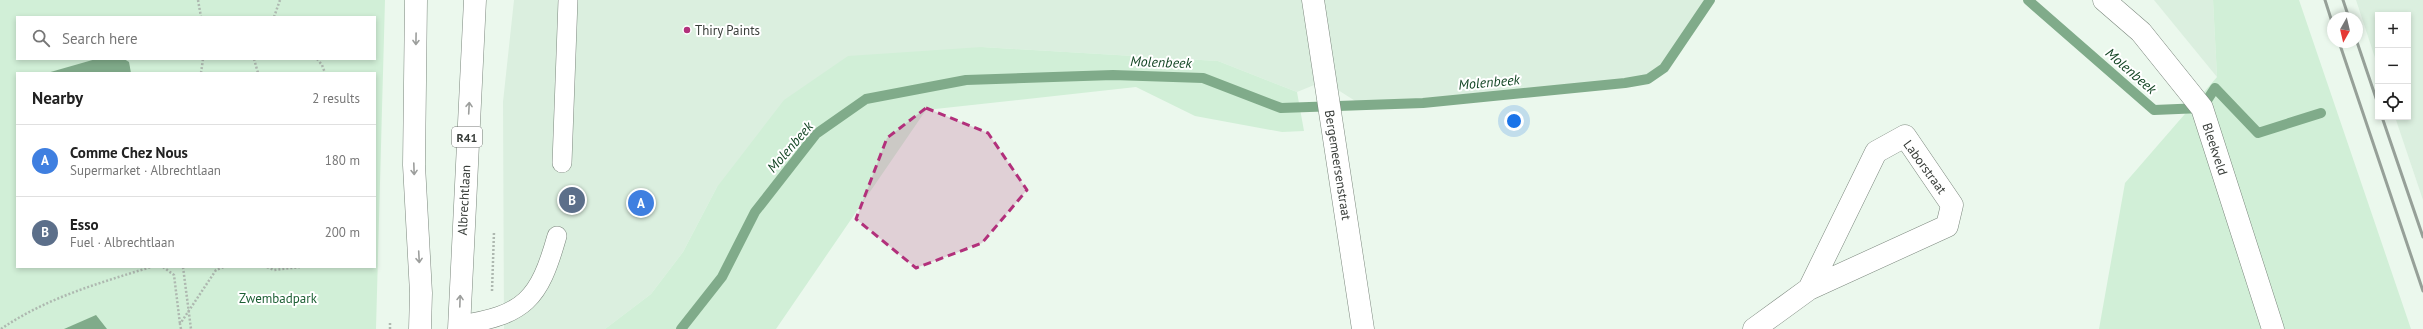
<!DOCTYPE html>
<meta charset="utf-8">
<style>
:root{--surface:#fff;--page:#f6f6f6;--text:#222;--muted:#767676;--line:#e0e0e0;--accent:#b2307b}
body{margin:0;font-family:"PT Sans",sans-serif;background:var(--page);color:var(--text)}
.controls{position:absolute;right:12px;top:12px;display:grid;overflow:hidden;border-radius:0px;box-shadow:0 2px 6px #0003}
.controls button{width:36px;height:36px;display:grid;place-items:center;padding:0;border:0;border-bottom:1px solid var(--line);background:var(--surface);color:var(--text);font:20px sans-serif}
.compass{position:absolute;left:2327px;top:12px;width:36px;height:36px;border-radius:50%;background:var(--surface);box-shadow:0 2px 6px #0003;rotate:188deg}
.you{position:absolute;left:1514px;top:121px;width:14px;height:14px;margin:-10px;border:3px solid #fff;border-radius:50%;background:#1a73e8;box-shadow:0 0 0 6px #1a73e833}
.badge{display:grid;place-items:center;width:26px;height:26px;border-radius:50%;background:var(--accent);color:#fff;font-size:13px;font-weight:700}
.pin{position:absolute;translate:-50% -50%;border:2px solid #fff;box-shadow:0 1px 4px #0006}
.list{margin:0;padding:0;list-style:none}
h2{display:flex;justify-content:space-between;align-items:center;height:52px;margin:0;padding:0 16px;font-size:17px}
h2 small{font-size:13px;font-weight:400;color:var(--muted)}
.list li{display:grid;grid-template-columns:26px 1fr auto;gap:12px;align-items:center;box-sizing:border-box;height:72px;padding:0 16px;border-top:1px solid var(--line)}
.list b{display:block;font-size:15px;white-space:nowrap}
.list p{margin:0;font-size:13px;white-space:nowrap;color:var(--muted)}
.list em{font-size:13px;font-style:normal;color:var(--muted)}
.icon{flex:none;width:22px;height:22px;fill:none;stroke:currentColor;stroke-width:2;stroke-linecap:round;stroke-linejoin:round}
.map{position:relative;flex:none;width:2423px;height:329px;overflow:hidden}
.search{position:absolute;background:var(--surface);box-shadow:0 2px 6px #0003;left:16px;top:16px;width:360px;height:44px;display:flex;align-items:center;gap:10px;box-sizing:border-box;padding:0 14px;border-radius:0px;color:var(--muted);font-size:15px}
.panel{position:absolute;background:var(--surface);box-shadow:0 2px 6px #0003;left:16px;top:72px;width:360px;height:196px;border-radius:0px}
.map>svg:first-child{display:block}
</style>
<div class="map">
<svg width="2423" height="329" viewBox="0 0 2423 329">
<rect width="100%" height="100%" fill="#ebf8ed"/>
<g fill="#dbefdf">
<path d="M514,0h1196l-46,68 -16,11 -23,4 -202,20 -60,3 -39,-25 -27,11 -79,-31 -236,-14 -265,140 -34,65 -32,42 -46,35h-101l-1,-227z"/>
<path d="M2154,0h59l4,77z"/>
<path d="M2356,0h67v200l-28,-83h13v-102h-30v52z"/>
</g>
<g fill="#d1efd7" fill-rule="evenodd">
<path d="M0,0h385l-9,329h-376zM17,17h358v42h-358zM17,73h358v194h-358z"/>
<path d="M2213,0h86l112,329h-312l26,-146 92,-106z"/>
<path d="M982,47l236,14 79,31 7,39 -22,1 -87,-16 -59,-29 -210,23 -150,219h-171l46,-35 32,-42 34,-65 67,-87 64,-44z"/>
</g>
<g fill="#80ab8a">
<path d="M96,59h28l5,3 2,11h-84z"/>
<path d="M96,315l11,14h-43z"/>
</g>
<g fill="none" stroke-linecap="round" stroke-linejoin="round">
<g stroke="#80ab8a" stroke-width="10">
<path d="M2028,0l126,110 48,-2 13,-20 43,45 63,-20"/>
<path d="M681,329l41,-52 33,-65 61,-78 50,-35 100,-19 147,-5 90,3 78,30 142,-5 202,-20 23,-4 16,-11 46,-68"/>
</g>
<g stroke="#7b877d" stroke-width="20">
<g id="service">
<path d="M562,163l6,-163"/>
<path d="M459,325c66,-10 80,-25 98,-89"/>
</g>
</g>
<g stroke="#7b877d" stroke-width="23">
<g id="minor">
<path d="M1313,0l50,329"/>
<path d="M2104,0l37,32 61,76 71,221"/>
<path d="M1754,329l55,-40 138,-63 5,-21 -47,-69 -29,16 -67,137"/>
</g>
</g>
<g stroke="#7b877d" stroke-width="23">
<g id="primary">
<path d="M416,0l-2,165 7,128 -1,36"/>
<path d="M459,329l16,-329"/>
</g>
</g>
<g stroke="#aeb8b0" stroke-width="2.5" stroke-dasharray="2 2" stroke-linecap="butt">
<path d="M198,0l3,17"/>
<path d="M274,17l6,-17"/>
<path d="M254,59l4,14"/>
<path d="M317,59l5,6 3,8"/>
<path d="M201,73l2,-14"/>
<path d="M163,267l11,8 6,49"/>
<path d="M183,267l8,62"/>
<path d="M267,267l7,3 26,-3"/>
<path d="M492,291l2,-59"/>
<path d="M1,329c45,-31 98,-46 150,-62"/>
<path d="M181,329l-1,-5 36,-54 8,-3"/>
<path d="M390,329v-7"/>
</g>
<use href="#service" stroke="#fff" stroke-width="19"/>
<use href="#minor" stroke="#fff" stroke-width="22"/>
<use href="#primary" stroke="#fff" stroke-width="22"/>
<g stroke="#96a098" stroke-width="3">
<path d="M2325,0l8,25"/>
<path d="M2343,0l6,18"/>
<path d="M2339,42l84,249"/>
<path d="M2357,42l21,62"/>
<path d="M2382,117l41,120"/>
</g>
</g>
<defs><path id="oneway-shaft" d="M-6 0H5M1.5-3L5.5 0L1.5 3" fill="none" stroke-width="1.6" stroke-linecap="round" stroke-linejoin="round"/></defs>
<g stroke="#9c9e9c">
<use href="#oneway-shaft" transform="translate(416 39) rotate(91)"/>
<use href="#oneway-shaft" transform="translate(469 108) rotate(-87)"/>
<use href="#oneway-shaft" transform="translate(414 169) rotate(88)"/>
<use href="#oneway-shaft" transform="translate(419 257) rotate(87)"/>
<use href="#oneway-shaft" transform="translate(460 301) rotate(-88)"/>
</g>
<path fill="#b2307b" fill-opacity="0.2" stroke="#b2307b" stroke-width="3" stroke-dasharray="8 5" stroke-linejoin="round" d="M926,108l62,25 39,57 -45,53 -66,25 -60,-49 31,-81z"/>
<circle fill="#b2307b" stroke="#fff" stroke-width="1.5" cx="687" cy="30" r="4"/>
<g text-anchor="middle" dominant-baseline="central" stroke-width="4" stroke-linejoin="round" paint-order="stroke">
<rect fill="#fff" stroke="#747774" stroke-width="1" x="452" y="127" width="30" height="20" rx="3"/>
<g font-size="12" font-weight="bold" fill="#383d39">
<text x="467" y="137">R41</text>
</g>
<g font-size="13" fill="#383d39" stroke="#fff" text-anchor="start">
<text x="695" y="30">Thiry Paints</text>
</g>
<g font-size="13" fill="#383d39" stroke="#fff">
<text transform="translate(2215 149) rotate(72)">Bleekveld</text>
<text transform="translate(1338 165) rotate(81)">Bergemeersenstraat</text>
<text transform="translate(1925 167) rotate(54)">Laborstraat</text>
<text transform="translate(464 200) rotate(-87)">Albrechtlaan</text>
</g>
<g font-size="13" fill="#1c5f34" stroke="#fff">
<text x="278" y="298">Zwembadpark</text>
</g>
<g font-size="14" font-style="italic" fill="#154726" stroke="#fff">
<text transform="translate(1161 62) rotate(2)">Molenbeek</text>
<text transform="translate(2131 71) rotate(41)">Molenbeek</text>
<text transform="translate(1489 82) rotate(-5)">Molenbeek</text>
<text transform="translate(790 147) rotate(-49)">Molenbeek</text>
</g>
</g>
</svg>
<div class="controls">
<button>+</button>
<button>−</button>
<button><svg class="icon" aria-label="locate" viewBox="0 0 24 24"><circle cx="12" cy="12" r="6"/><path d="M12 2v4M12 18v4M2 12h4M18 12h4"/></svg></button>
</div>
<svg class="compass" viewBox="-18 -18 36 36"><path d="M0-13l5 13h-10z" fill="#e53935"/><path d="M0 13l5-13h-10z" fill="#767676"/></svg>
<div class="you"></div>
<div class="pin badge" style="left:641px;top:203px;background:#3f7fe0">A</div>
<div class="pin badge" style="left:572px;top:200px;background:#5c6f8a">B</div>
<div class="search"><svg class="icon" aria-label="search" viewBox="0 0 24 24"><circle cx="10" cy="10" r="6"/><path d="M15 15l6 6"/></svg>Search here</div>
<section class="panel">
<h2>Nearby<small>2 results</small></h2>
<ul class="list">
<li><span class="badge" style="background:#3f7fe0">A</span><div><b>Comme Chez Nous</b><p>Supermarket · Albrechtlaan</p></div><em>180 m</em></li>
<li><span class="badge" style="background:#5c6f8a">B</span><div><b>Esso</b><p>Fuel · Albrechtlaan</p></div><em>200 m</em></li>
</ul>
</section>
</div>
